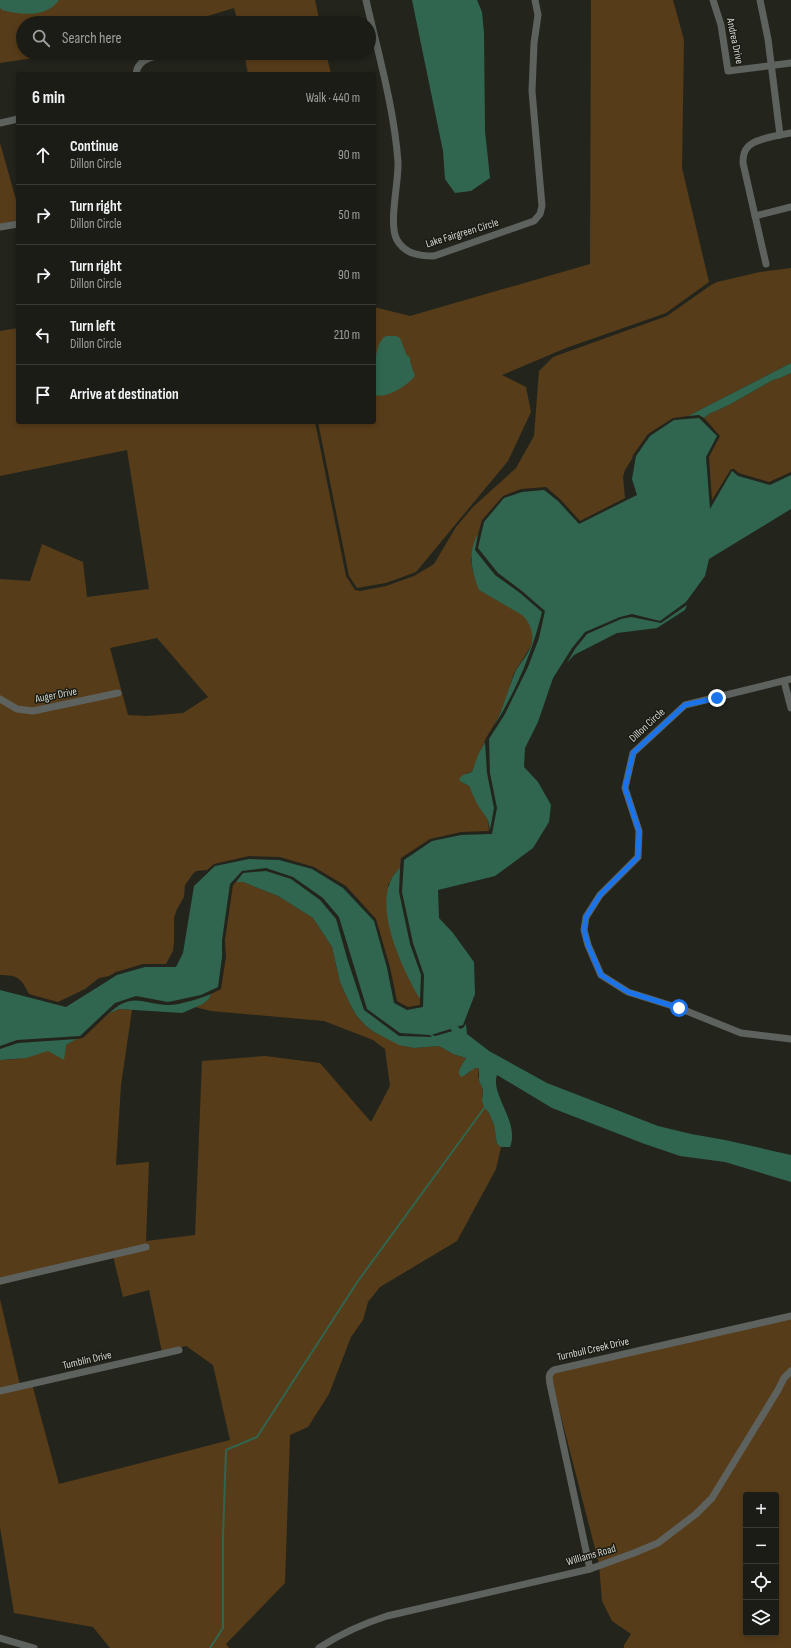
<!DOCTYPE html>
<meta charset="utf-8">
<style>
:root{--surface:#1a1c15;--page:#23251e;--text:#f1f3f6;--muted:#9fa1a0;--line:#383a34}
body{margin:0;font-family:"Sofia Sans Condensed",sans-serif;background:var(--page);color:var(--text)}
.controls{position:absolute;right:12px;bottom:12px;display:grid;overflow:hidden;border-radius:4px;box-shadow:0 2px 6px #0003}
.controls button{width:36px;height:36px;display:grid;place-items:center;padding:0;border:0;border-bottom:1px solid var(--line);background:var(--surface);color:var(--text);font:20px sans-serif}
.stop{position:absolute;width:12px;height:12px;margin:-9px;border:3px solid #1a73e8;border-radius:50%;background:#fff}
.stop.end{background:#1a73e8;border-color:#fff;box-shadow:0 1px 4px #0008}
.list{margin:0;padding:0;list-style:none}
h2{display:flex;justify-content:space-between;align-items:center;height:52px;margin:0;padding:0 16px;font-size:17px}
h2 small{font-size:13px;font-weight:400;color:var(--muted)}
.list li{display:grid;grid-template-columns:26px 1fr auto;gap:12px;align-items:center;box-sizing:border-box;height:60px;padding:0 16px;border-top:1px solid var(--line)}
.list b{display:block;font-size:15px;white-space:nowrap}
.list p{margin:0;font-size:13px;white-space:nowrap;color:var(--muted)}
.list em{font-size:13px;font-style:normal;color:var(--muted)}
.icon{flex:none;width:22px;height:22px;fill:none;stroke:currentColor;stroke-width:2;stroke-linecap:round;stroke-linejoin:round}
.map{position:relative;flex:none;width:791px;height:1648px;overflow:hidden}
.search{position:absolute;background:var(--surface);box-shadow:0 2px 6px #0003;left:16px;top:16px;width:360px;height:44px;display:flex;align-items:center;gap:10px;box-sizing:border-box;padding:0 14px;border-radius:22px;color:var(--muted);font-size:15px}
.panel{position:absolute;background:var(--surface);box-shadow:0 2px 6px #0003;left:16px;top:72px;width:360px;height:352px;border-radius:4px}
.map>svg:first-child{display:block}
</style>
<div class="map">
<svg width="791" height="1648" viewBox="0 0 791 1648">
<rect width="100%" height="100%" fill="#23251c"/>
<g fill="#573c19" fill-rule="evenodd">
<path d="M0,0h315l5,23h-82l-4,-15 -49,15h-162v30h44l-67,10z"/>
<path d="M591,0h82l11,40 -2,128 27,114 -43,31 -100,35 -64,27 24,12 5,25 -23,49 -92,111 -30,11 -29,5 -8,-12 -31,-154h56v-115l36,9 180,-52z"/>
<path d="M244,53h82l5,21h-83z"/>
<path d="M0,143l18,64v13l-18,4z"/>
<path d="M791,268v95l-103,53 -15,2 -25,16 -15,21 -1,4 -7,11 -2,7 2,21 -45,23 -20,-22 -14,-12 -25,2 -18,7 -21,24 -11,39 2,13 6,18 43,24 5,5 5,9 1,10 -2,8 -17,27 -9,29 -8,18 -11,18 -14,34 -5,1 -7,8 9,5 19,34 1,11 -28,1 -31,7 -29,19 -1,10 -5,5 -7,12v11l8,53 24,50v6l-12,2 -11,-6 -7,-34 -14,-48 -30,-33 -32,-19 -34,-10 -31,-1 -35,8 -7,6 -11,1 -4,4 -7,10 -1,12 -7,12 -3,9v24l-1,9 -7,13h-23l-27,8 -7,4 -10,2 -14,11 -27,13 -29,-8c-8,-16 -11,-19 -29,-19v-396l30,2 12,-37 41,18 4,35 62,-8 -22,-139 -127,26v-145l18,-3v94h297l31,154 9,14 5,1 26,-5 28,-10 20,-12 22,-37 17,-20 43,-39 18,-32 5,-65 14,-14 114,-41 44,-31 6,-3 43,-10zM157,638l51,59 -25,16 -37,3 -18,-1 -18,-67z"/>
<path d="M791,373v99l-22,10 -30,-9 -5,-4h-3l-19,31 -3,-43 11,-21 -16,-18 5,-4 20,-9 44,-25 7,-2z"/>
<path d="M236,882h7l35,14 35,22 19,29 8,35 9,20 7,13 9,10 9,7 30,14 10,2 25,-2 14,8 13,4 -7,12 7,5 7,-6 6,-1 -1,8 5,14 -1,6 2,11 5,6 5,12 3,19 4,3 -5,22 -39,72 -77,46 -12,15 -5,18 -12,17 -22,57 -21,33 -18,8 -5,148 -59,61 3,4h-119l-17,-21 -79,-14 -14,-86v-228l20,86 12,-1 27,100 171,-44 -17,-75 -27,-19 -24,6 -13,-62 -26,7 -11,-45 -112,33v-225l17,-1 49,-14 11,-6 6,-1 25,-24 11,-5 13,1 -11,75 -5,80 33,-3 -3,79 49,-6 7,-174 63,-5 55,7 51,59 19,-36 -5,-37 -12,-9 -49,-19 -113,-10 -16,-4 8,-3 6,-5 2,-5 10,-5 5,-32 -1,-17 8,-55z"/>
<path d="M791,1316v332h-167v-3l7,-11 -19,-13 -10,-20 -3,-37 -49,-190zM746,1495h30v138h-30z"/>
</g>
<g fill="#30664f">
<path d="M0,0h59c-12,18 -39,15 -57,10l-2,-2z"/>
<path d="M412,0h65l5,12 2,21 1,98 5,47 -19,13 -16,2 -10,-14 -2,-28z"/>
<path d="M386,336h10l4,2 7,18 3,1v5l5,14c-7,9 -28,23 -40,19l-1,-2c0,-13 -1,-51 12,-57z"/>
<path d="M791,363v10l-11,5 -7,2 -44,25 -20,9 -5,4 -5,-3 -11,1z"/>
<path d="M699,418l18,18 -11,21 4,52 22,-38 6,5 32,9 21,-10v34l-82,50 -4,17 -19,26 -26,19 -28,-7 -12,3 -35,15 -13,16 -19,30 -15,44 -13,26 -1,19 14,15 13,23 -2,17 -16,26 -38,28 -57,14 1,28 14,15 21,29 1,32 -12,31 -32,10 -31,-2 -33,-24 -28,-92 -16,-19 -30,-21 -27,-9 -24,3 -12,13 -8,56v17l-4,30 -17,8 -33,7 -32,-6 -21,7 -35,33 -63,4 -17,6v-56l66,17 51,-32 28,-8h31l7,-14 11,-67 21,-20 34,-7 30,1 33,9 31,19 31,33 13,47 7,35 13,7 16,-3 1,-32 -11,-32 -11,-51 2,-32 28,-19 29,-6 31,-1 5,-26 -7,-35 -1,-34 16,-25 23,-47 11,-29 6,-27 -23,-20 -24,-18 -20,-25 6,-26 20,-24 18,-6 22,-2 14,11 21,23 58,-29 -5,-16 4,-23 14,-20 24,-16z"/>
<path d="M478,534l-3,16 20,25 25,18 22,19c-10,41 -26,79 -48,114 9,-16 13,-34 20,-51 3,-8 9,-14 13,-21 9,-13 6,-29 -5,-39l-43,-25c-7,-17 -12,-38 -1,-56z"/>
<path d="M687,605l-2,5 -28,18 -40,5 -43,22 -7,8 8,-14 12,-15 34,-15 10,-2 30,6z"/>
<path d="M485,742l2,31 7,35 -4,22 -2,-10 -11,-16 -8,-18 -9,-5 -1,-2 4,-4 9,-3 6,-17z"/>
<path d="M400,868l-1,24 11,52 11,31 -1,24c-18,-31 -53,-102 -20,-131z"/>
<path d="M266,871l25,8 29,21 16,19 11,39 17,52 35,26 33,1 31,-9 3,-4 1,10 22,17 58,32 111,43 33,8 34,6 66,15v27l-66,-20 -45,-6 -38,-13 -90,-35 -55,-33c-7,20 23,47 13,72h-9l-4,-3 -3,-19 -5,-12 -5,-6 -2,-6 1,-11 -4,-10v-12c-7,-1 -11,7 -18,9l-2,-3v-4l7,-12 -13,-4 -14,-8 -25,2 -15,-3 -25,-13 -9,-7 -9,-10 -7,-13 -9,-20 -8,-35 -19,-29 -35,-22 -35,-14h-7l7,-9z"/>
<path d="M211,994l-2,5 -6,5 -21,9 -63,-4 -11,5c24,-22 32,-11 58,-9 11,1 36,-7 45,-11z"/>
<path d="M77,1039l-11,6 -2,15 -16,-9 -22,7 -26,2v-11l18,-6z"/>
</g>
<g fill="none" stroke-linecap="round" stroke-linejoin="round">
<g stroke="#30664f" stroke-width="2">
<path d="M431,1035l5,3"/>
<path d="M210,1648l13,-20v-92l3,-86 31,-13 101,-156 127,-174"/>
</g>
<path stroke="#30664f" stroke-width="7" d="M454,1028l10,9"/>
<g stroke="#5e625e" stroke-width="7">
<path d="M366,0c12,53 28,107 32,162 1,20 -10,62 -1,78 8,14 22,16 37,16l100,-35 6,-7 2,-8 -10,-115 2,-48 4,-28 -3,-15"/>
<path d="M713,0l8,25 7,46 63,-8"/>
<path d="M760,0l8,39 12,96"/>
<path d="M136,74c2,-20 30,-19 45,-21"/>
<path d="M0,123l18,-4"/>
<path d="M755,216l36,-9"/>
<path d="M0,227l18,-3"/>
<path d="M766,264l-23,-101c0,-5 0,-11 4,-15 5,-9 33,-13 44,-15"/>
<path d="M791,679l-106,26 -52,48 -8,35 14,43 -1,26 -38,38 -14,22 -2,13 4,15 13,30 27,17 51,16 62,25 50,6"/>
<path d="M784,681l7,27"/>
<path d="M0,699l17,10 16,2 85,-18"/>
<path d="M0,1281l146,-34"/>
<path d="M0,1391l179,-41"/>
<path d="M590,1569l-40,-185c-1,-7 -2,-10 4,-14l237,-54"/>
<path d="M0,1638l34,10"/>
<path d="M319,1648c21,-14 43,-24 68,-32l203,-47 44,-16 24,-10 38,-29 16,-16 66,-108 6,-12 7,-7"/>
</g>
</g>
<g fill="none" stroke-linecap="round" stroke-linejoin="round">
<path stroke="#1a73e8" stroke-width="5" d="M679,1008l-51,-16 -27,-17 -13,-30 -4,-15 2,-13 14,-22 38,-38 1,-26 -14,-43 8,-35 52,-48 32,-7"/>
</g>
<g text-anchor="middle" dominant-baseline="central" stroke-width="3" stroke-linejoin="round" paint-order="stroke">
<g font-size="11" fill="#d4d5cf" stroke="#1a1c13">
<text transform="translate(735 41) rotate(78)">Andrea Drive</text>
<text transform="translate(462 233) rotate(-17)">Lake Fairgreen Circle</text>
<text transform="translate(56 695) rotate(-11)">Auger Drive</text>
<text transform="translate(647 725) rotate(-43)">Dillon Circle</text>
<text transform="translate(593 1349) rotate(-13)">Turnbull Creek Drive</text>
<text transform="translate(87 1360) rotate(-13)">Tumblin Drive</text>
<text transform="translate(591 1555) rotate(-16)">Williams Road</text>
</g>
</g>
</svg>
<div class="controls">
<button>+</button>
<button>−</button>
<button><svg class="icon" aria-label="locate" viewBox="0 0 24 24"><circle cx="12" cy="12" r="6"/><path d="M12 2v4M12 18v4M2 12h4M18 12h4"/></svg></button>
<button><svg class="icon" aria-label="layers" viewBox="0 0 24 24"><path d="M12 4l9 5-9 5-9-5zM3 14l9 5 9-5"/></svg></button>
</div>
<div class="stop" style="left:679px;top:1008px"></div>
<div class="stop end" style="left:717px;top:698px"></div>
<div class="search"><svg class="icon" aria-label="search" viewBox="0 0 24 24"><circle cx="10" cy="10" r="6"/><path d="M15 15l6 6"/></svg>Search here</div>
<section class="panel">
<h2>6 min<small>Walk · 440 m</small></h2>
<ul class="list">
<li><svg class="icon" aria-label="ahead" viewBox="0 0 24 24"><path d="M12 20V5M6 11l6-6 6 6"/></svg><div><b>Continue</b><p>Dillon Circle</p></div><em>90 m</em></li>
<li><svg class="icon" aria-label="right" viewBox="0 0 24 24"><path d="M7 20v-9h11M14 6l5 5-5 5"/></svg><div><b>Turn right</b><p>Dillon Circle</p></div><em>50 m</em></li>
<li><svg class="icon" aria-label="right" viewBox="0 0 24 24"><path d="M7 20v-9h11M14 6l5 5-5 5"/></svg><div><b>Turn right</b><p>Dillon Circle</p></div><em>90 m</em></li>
<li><svg class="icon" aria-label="left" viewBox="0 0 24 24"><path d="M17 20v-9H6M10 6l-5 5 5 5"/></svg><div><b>Turn left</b><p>Dillon Circle</p></div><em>210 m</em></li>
<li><svg class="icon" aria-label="arrive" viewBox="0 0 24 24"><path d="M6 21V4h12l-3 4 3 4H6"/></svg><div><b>Arrive at destination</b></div></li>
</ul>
</section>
</div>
